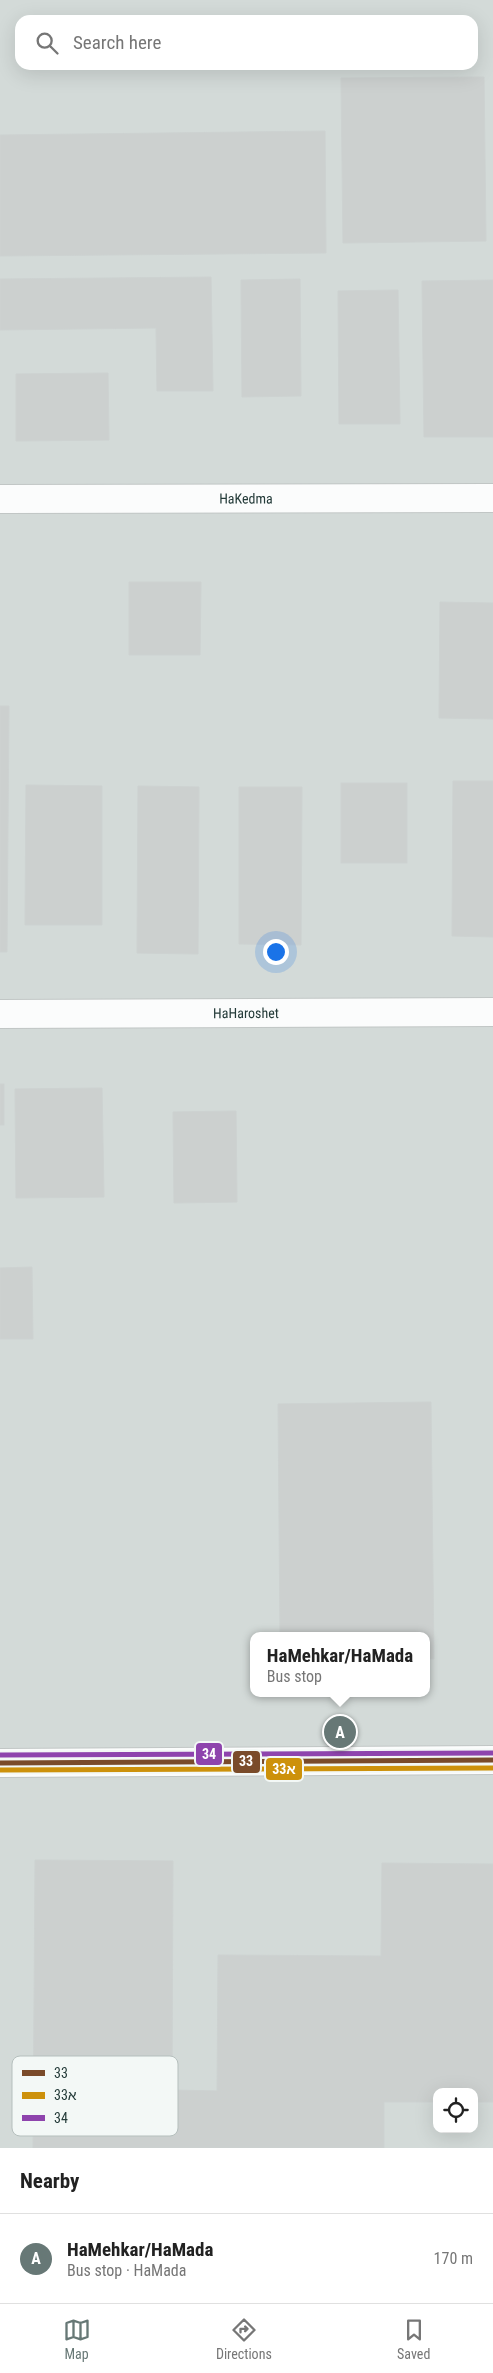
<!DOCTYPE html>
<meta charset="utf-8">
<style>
:root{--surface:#fff;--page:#f6f6f6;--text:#222;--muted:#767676;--line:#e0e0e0;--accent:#677876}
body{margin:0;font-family:"Roboto Condensed",sans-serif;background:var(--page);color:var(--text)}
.controls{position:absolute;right:15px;bottom:15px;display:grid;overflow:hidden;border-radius:10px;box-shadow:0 5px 20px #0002}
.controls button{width:45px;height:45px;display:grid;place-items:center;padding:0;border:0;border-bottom:1px solid var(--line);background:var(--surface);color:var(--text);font:25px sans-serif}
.you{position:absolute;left:275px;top:951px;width:18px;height:18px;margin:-12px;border:4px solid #fff;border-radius:50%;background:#1a73e8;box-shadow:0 0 0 8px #1a73e833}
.badge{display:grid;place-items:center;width:32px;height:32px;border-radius:50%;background:var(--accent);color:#fff;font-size:16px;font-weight:700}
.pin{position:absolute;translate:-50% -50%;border:2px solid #fff;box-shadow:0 1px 5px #0006}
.popup{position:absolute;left:250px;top:1632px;width:180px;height:65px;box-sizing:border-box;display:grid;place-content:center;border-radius:10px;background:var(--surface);filter:drop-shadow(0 1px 4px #0005);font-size:16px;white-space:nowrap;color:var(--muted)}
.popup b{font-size:19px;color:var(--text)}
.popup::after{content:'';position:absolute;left:50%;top:100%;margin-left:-10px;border:10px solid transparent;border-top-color:var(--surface)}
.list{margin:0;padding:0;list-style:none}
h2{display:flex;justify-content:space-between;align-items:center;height:65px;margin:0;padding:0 20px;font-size:21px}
h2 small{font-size:16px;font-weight:400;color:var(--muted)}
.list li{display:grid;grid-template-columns:32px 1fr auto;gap:15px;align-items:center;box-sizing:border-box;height:90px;padding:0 20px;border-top:1px solid var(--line)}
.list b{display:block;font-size:19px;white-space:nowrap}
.list p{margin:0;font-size:16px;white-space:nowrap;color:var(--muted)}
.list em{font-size:16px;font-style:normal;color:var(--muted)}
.icon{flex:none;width:28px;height:28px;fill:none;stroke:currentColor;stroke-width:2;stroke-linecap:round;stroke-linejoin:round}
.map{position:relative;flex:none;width:493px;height:2148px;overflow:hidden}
.search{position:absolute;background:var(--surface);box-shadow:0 5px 20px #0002;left:15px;right:15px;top:15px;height:55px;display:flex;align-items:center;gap:12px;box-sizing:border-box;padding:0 18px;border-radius:15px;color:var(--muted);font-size:19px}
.sheet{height:155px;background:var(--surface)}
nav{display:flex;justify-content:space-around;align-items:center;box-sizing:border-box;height:70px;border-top:1px solid var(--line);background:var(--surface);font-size:14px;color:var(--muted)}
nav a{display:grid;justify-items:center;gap:2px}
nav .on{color:var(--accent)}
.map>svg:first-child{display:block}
</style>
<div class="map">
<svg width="493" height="2148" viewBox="0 0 493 2148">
<rect width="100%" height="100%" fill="#e4e9e8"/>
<path fill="#d3dad8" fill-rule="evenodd" d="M0,0h493v2148h-493zM20,20h453v45h-453zM254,1636h172v57h-172zM437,2092h37v37h-37z"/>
<g fill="#ccd0cf" stroke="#cdd2d1">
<path d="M484,77l2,164 -143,2 -2,-165z"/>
<path d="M325,131l1,122 -326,3v-121z"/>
<path d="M211,277l2,114h-56l-1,-63 -156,2v-51z"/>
<path d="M300,279l1,117 -59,1 -1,-117z"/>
<path d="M493,280v157h-69l-2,-156z"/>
<path d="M398,290l2,134h-61l-1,-133z"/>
<path d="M108,373l1,67 -93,1v-67z"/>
<path d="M129,582h72l-1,73h-71z"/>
<path d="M440,602l53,1v116l-54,-1z"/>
<path d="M0,706h9l-2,246h-7z"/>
<path d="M453,781h40v156l-41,-1z"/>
<rect x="341" y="783" width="66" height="80"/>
<path d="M26,785l76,1v139h-77z"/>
<path d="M138,786l61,1 -1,167 -61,-1z"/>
<path d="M239,787h63l-1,158 -62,-1z"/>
<rect x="0" y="1084" width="4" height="41"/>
<path d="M102,1088l2,109 -88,1 -1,-109z"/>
<path d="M236,1111l1,91 -63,1 -1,-91z"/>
<path d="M32,1267l1,72h-33v-71z"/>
<path d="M431,1402l3,257h-8v-23h-146l-2,-232z"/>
<path d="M35,1860l138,1 -1,229 45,1 1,-136 163,1 1,-93 111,1v238h-19v-10h-37v10h-53v46h-351z"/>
</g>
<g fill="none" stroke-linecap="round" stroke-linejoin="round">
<g stroke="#c1c6c5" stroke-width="30">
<g id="street">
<path id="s1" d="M0,499l493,-1"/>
<path id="s2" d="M0,1014l493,-2"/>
<path d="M0,1763l493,-3"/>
</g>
</g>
<use href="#street" stroke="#fbfcfc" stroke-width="28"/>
<g stroke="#f3f8f6" stroke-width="9">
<path id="bus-1" d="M0,1763l493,-3"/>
</g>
<g stroke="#f3f8f6" stroke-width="9">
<path id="bus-2" d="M0,1770l493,-2"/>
</g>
<g stroke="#f3f8f6" stroke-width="9">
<path id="bus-3" d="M0,1755l493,-2"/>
</g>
<use href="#bus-1" stroke="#7a4b2a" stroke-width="5"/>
<use href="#bus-2" stroke="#cd910b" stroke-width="5"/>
<use href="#bus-3" stroke="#8e44ad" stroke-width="5"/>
</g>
<g text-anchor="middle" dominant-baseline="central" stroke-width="4.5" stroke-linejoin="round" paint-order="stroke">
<g font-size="14" fill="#243b39" stroke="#f3f8f6">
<text stroke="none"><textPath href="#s1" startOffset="246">HaKedma</textPath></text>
<text stroke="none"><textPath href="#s2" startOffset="246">HaHaroshet</textPath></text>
</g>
</g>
<rect x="12" y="2056" width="166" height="80" rx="8" fill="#f3f8f6" stroke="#b5bfbd" stroke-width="1"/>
<rect x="22" y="2070" width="23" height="6" fill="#7a4b2a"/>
<rect x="22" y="2092" width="23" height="7" fill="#cd910b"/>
<rect x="22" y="2115" width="23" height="6" fill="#8e44ad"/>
<g font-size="14" fill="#243b39">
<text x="54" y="2078">33</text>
<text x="54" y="2100">33א</text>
<text x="54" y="2123">34</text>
</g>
<g stroke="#f3f8f6" stroke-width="2">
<rect x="195" y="1742" width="28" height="24" rx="5" fill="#8e44ad"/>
<rect x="232" y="1750" width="29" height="24" rx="5" fill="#7a4b2a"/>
<rect x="265" y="1757" width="38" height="24" rx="5" fill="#cd910b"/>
</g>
<g font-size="14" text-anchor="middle" font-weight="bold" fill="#fff">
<text x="209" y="1759">34</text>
<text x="246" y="1766">33</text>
<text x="284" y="1774">33א</text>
</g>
</svg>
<div class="controls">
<button><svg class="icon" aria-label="locate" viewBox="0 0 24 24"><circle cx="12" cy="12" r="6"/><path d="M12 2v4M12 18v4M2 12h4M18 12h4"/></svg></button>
</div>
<div class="you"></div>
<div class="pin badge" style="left:340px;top:1732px">A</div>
<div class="popup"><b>HaMehkar/HaMada</b>Bus stop</div>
<div class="search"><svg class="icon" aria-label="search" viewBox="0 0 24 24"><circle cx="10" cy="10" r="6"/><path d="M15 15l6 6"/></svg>Search here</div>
</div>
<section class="sheet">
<h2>Nearby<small></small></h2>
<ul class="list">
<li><span class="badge">A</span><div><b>HaMehkar/HaMada</b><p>Bus stop · HaMada</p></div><em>170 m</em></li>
</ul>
</section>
<nav>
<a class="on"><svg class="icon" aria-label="map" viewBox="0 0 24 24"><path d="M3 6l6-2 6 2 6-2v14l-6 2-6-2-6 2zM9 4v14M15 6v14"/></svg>Map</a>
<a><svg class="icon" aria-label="directions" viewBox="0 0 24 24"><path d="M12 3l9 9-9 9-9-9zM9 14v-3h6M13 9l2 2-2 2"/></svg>Directions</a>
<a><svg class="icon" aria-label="saved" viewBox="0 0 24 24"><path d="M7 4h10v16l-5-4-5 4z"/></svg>Saved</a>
</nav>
